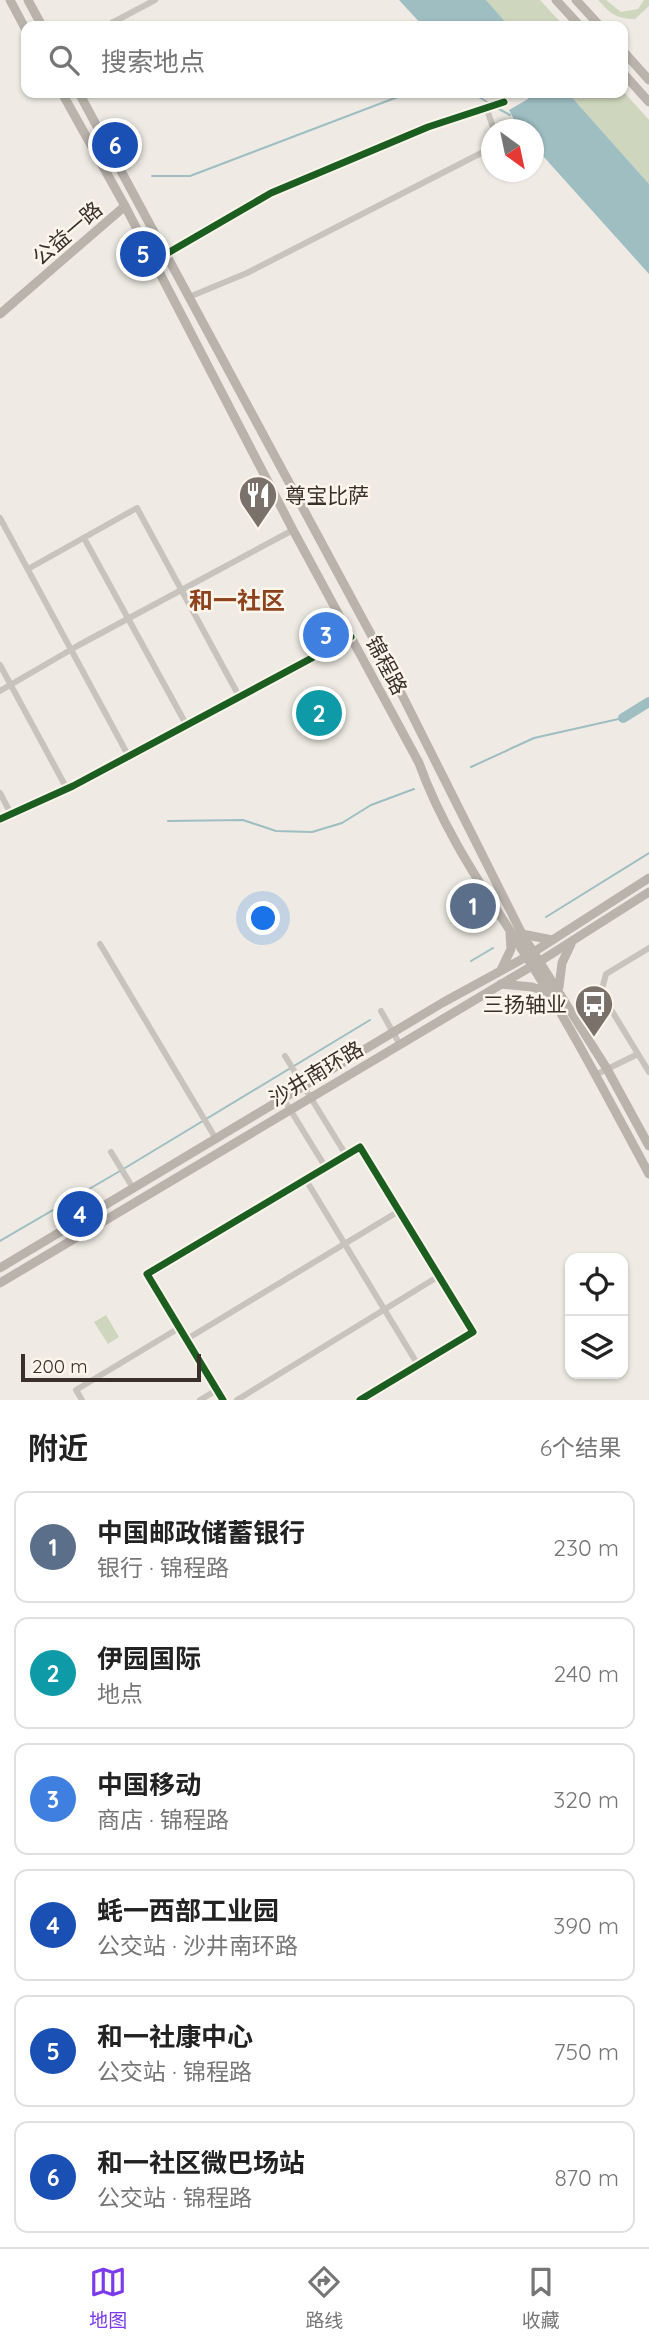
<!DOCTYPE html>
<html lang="zh">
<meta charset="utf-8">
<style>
:root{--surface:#fff;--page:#f2f2f2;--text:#222;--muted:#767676;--line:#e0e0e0;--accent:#7c3aed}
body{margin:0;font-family:Quicksand,"Noto Sans SC",sans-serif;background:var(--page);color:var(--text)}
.controls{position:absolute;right:21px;bottom:21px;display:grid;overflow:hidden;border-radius:14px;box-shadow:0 2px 5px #0004}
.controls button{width:63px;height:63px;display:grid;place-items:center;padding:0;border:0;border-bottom:2px solid var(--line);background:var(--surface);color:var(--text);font:35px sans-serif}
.compass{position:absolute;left:481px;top:119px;width:63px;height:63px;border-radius:50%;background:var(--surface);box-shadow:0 2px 5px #0004;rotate:147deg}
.scale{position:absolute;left:21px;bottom:18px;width:180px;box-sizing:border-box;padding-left:7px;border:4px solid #3a3029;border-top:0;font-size:19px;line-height:24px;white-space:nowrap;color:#3a3029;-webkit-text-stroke:5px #fbf5ec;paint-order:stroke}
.you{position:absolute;left:264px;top:919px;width:24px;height:24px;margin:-18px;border:5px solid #fff;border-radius:50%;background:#1a73e8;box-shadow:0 0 0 10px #1a73e833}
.badge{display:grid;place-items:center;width:46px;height:46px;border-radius:50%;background:var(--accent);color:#fff;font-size:23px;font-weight:700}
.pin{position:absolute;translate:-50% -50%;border:4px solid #fff;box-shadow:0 2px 7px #0006}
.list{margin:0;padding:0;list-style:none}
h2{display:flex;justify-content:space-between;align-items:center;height:91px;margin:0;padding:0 28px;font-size:30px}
h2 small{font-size:23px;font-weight:400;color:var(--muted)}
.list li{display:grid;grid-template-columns:46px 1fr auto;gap:21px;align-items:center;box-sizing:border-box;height:112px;margin:0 14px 14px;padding:0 14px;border:2px solid var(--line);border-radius:14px}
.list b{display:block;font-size:26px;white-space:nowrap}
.list p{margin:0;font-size:23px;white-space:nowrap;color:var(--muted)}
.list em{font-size:23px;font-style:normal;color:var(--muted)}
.icon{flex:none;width:38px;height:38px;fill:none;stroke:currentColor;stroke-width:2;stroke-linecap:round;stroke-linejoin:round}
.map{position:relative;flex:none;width:649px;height:1400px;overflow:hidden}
.search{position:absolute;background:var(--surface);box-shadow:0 2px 5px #0004;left:21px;right:21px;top:21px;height:77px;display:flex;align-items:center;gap:18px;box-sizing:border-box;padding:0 24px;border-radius:14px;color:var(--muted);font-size:26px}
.sheet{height:847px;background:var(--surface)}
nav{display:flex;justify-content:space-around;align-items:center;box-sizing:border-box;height:98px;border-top:2px solid var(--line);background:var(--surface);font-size:19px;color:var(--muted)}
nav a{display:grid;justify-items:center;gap:4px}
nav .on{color:var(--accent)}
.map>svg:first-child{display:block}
</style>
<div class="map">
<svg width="649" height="1400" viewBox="0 0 649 1400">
<rect width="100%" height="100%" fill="#efebe4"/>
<g fill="#ced6bd">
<path d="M486,0h54l24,26h-55z"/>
<path d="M598,0h8l15,12 17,-3 6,-9h5v6l-14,13c-19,0 -25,-6 -37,-19z"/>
<path d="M623,91l26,29v64l-81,-91z"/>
<path d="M106,1315l13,22 -11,7 -14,-22z"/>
</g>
<g fill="#9ebec2">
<path d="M399,0h87l23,26h-86z"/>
<path d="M528,93h40l81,91v90l-115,-128v-16l-15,-1 -10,-19 19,-11z"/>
</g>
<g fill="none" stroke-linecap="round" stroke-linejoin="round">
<g stroke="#9ebec2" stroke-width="2">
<path d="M472,93l17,10"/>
<path d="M497,108l13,7"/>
<path d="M152,176h38l218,-83"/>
<path d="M471,767l63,-29 89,-20"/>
<path d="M168,821l75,-1 33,11 36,1 30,-9 29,-18 43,-16"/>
<path d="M546,917l103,-64"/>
<path d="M471,961l22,-13"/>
<path d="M125,1168l245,-148"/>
<path d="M0,1241l120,-70"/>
</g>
<path stroke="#9ebec2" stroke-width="10" d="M623,718l26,-16"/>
<g stroke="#c8c3bc" stroke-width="6">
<path d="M106,26l49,-26"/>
<path d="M486,107l8,23"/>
<path d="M166,254l105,-61 157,-66 76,-25"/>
<path d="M189,297l58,-24 244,-125"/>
<path d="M0,518l129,239"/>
<path d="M84,538l103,188"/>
<path d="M28,569l109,-61 103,190"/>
<path d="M0,665l67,124"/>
<path d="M0,691l79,-46 214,-115"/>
<path d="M0,793l11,21"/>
<path d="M0,819l73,-33 278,-149"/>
<path d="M100,944l116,195"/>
<path d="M649,948l-43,26 -5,19 48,79"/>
<path d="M381,1011l18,32"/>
<path d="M285,1056l61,99"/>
<path d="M595,1075l43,-21"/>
<path d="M283,1098l43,70"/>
<path d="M111,1152l22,36"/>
<path d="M306,1180l112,185"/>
<path d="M187,1339l212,-128"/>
<path d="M82,1400l-6,-10 103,-62"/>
<path d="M200,1400l17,-10"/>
<path d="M223,1400l-76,-126 213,-127 113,185 -113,68"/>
<path d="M237,1400l202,-124"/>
</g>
<g stroke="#b9b3ac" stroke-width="9">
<path d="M10,0l16,30"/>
<path d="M28,0l14,26"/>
<path d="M556,0l24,26"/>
<path d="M576,0l24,26"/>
<path d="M623,51l26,29"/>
<path d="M623,73l26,29"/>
<path d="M62,93l63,113 168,324 126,233c26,73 72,136 112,201 43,68 80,140 118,210"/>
<path d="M79,93l302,560 141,281 85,135 42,77"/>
<path d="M0,314l125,-108"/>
<path d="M522,934l30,6"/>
<path d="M501,970l10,-21 -1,-15"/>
<path d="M501,984l31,3 16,5"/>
<path d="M559,987l3,-24 9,-19"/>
<path d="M0,1268l442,-265 84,-46 123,-79"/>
<path d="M0,1283l542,-323 107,-68"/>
</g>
<g stroke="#fbf5ec" stroke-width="11">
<g id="cycleway">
<path d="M166,254l105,-61 157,-66 76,-25"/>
<path d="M0,819l73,-33 278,-149"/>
<path d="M223,1400l-76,-126 213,-127 113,185 -113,68"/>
</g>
</g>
<use href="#cycleway" stroke="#1b5e20" stroke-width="7"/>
</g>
<defs>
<g id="restaurant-pin" transform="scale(2.0125)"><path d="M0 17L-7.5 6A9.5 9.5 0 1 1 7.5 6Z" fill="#79716a" stroke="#fbf5ec"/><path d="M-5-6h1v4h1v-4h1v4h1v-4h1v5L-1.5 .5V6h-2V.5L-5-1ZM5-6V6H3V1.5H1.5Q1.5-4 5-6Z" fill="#fff"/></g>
<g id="bus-pin" transform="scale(2.0125)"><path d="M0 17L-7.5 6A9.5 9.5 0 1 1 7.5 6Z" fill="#79716a" stroke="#fbf5ec"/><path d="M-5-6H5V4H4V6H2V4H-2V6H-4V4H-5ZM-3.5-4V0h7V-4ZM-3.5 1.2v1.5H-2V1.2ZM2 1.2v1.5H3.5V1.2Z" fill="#fff"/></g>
</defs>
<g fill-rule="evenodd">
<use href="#restaurant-pin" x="258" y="495"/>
<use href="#bus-pin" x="594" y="1004"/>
</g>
<g text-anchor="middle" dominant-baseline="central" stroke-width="5" stroke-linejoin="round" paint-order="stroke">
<g font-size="21" fill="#3a3029" stroke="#fbf5ec">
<text transform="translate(67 233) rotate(-41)">公益一路</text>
<text transform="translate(387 665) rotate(62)">锦程路</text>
<text transform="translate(316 1073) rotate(-31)">沙井南环路</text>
</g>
<g font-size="21" fill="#3a3029" stroke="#fbf5ec" text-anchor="start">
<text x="285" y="495">尊宝比萨</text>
<text x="567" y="1004" text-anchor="end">三扬轴业</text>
</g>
<g font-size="24" font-weight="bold" fill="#8d441e" stroke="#fbf5ec">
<text x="237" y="600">和一社区</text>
</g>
</g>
</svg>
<div class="controls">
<button><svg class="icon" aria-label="locate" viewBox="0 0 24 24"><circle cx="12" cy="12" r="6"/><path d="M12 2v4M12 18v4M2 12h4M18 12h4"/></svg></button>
<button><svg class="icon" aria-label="layers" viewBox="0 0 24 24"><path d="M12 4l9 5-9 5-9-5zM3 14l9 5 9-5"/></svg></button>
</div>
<svg class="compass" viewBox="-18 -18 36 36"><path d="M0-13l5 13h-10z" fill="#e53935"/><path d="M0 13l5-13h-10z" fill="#767676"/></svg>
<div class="scale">200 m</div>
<div class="you"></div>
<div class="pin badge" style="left:473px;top:906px;background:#5c6f8a">1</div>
<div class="pin badge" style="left:319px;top:713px;background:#0f9aa8">2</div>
<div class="pin badge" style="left:326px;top:635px;background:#3f7fe0">3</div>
<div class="pin badge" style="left:80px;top:1214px;background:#1a4fb4">4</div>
<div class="pin badge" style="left:143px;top:254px;background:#1a4fb4">5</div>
<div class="pin badge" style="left:115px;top:145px;background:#1a4fb4">6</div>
<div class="search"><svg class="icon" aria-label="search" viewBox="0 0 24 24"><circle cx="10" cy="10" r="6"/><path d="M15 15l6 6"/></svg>搜索地点</div>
</div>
<section class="sheet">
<h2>附近<small>6个结果</small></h2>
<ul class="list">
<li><span class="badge" style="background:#5c6f8a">1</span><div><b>中国邮政储蓄银行</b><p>银行 · 锦程路</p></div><em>230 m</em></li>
<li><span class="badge" style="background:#0f9aa8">2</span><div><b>伊园国际</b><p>地点</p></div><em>240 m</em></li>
<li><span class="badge" style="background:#3f7fe0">3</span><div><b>中国移动</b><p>商店 · 锦程路</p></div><em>320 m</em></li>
<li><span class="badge" style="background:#1a4fb4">4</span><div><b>蚝一西部工业园</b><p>公交站 · 沙井南环路</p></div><em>390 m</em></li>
<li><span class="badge" style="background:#1a4fb4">5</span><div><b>和一社康中心</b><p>公交站 · 锦程路</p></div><em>750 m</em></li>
<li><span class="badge" style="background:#1a4fb4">6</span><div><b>和一社区微巴场站</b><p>公交站 · 锦程路</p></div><em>870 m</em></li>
</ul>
</section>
<nav>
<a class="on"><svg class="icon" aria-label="map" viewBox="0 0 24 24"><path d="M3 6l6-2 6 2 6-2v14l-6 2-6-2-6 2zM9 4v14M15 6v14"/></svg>地图</a>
<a><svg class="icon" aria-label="directions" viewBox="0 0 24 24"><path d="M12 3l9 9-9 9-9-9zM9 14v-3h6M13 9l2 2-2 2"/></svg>路线</a>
<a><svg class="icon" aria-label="saved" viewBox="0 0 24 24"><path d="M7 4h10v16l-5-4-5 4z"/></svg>收藏</a>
</nav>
